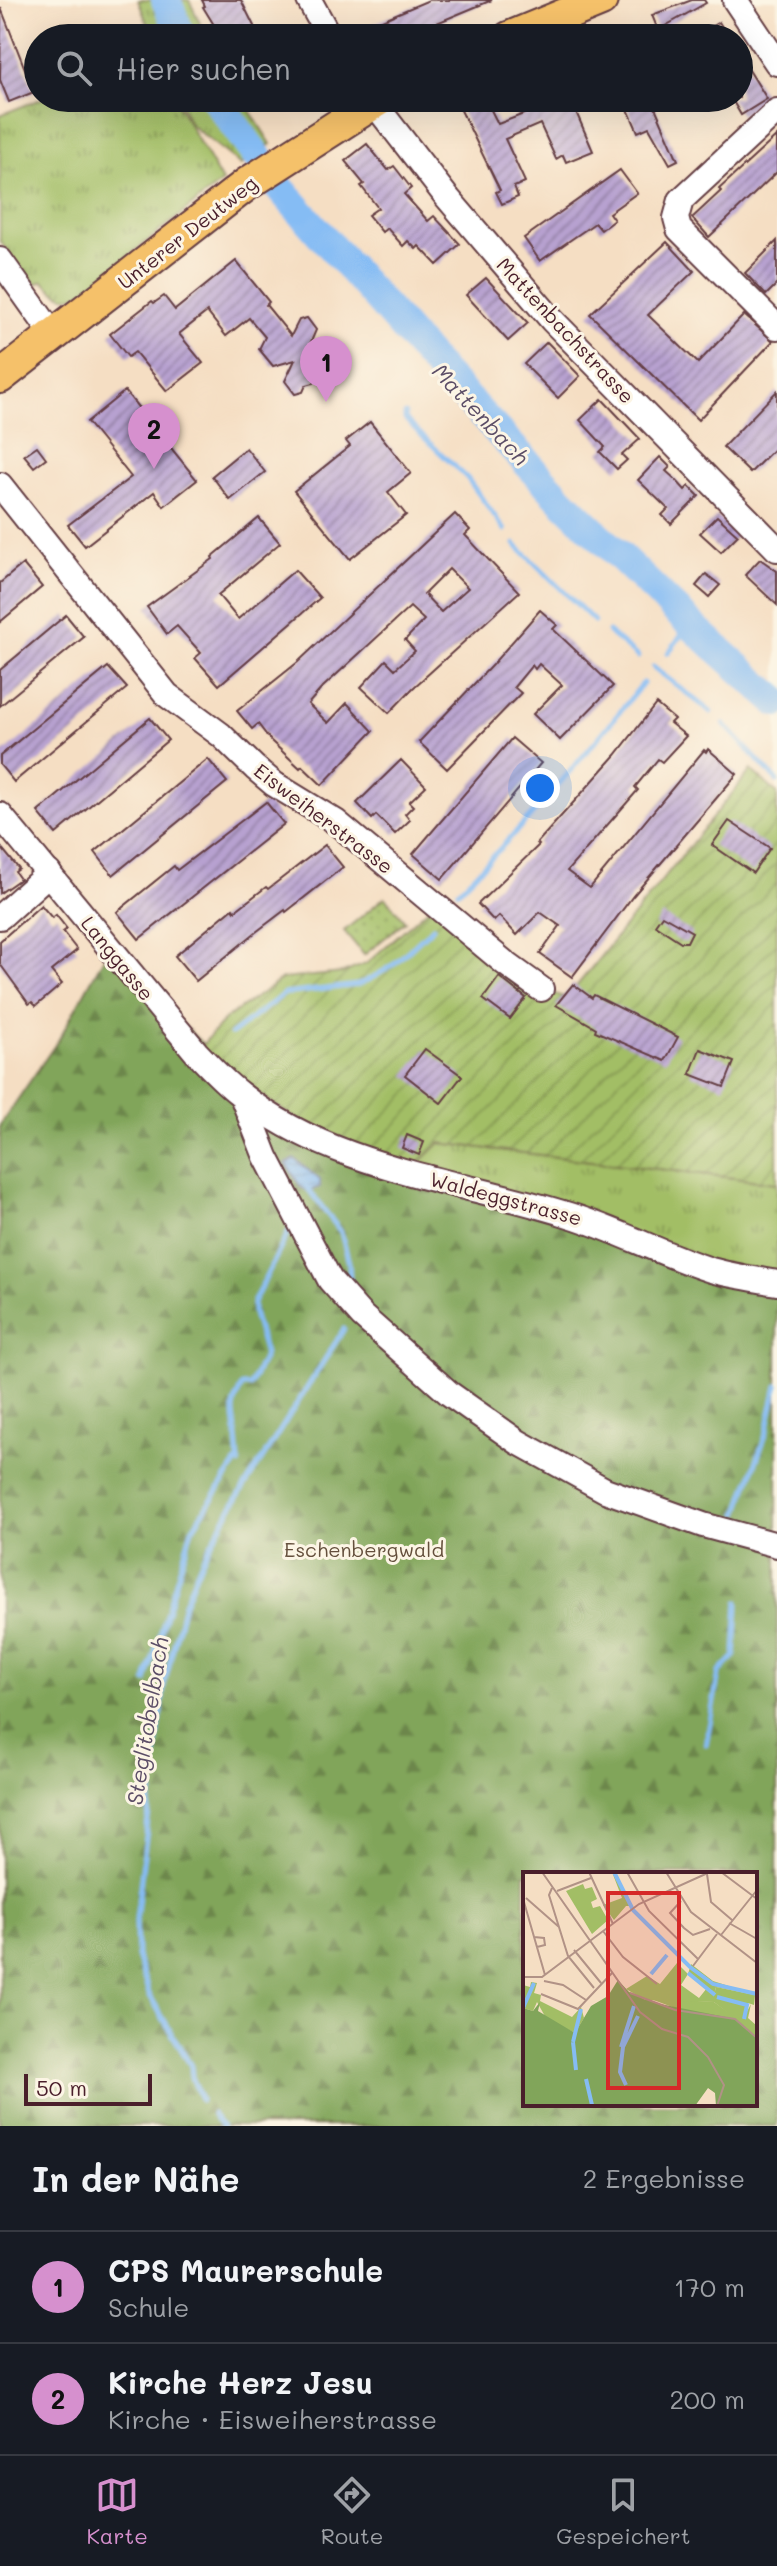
<!DOCTYPE html>
<html lang="de">
<meta charset="utf-8">
<style>
:root{--surface:#171b24;--page:#20242c;--text:#f1f3f6;--muted:#9ea1a6;--line:#363941;--accent:#d690ce}
body{margin:0;font-family:Mali,sans-serif;background:var(--page);color:var(--text)}
.scale{position:absolute;left:24px;bottom:20px;width:128px;box-sizing:border-box;padding-left:8px;border:4px solid #4a1f2b;border-top:0;font-size:22px;line-height:28px;white-space:nowrap;color:#4a1f2b;-webkit-text-stroke:6px #fcf5e5;paint-order:stroke}
.you{position:absolute;left:540px;top:788px;width:28px;height:28px;margin:-20px;border:6px solid #fff;border-radius:50%;background:#1a73e8;box-shadow:0 0 0 12px #1a73e833}
.badge{display:grid;place-items:center;width:52px;height:52px;border-radius:50%;background:var(--accent);color:#111;font-size:26px;font-weight:700}
.pin{position:absolute;translate:-50% -66px;filter:drop-shadow(0 2px 4px #0008)}
.pin::after{content:'';position:absolute;top:42px;width:28px;height:24px;background:inherit;clip-path:polygon(0 0,100% 0,50% 100%)}
.list{margin:0;padding:0;list-style:none}
h2{display:flex;justify-content:space-between;align-items:center;height:104px;margin:0;padding:0 32px;font-size:34px}
h2 small{font-size:26px;font-weight:400;color:var(--muted)}
.list li{display:grid;grid-template-columns:52px 1fr auto;gap:24px;align-items:center;box-sizing:border-box;height:112px;padding:0 32px;border-top:2px solid var(--line)}
.list b{display:block;font-size:30px;white-space:nowrap}
.list p{margin:0;font-size:26px;white-space:nowrap;color:var(--muted)}
.list em{font-size:26px;font-style:normal;color:var(--muted)}
.icon{flex:none;width:44px;height:44px;fill:none;stroke:currentColor;stroke-width:2;stroke-linecap:round;stroke-linejoin:round}
.map{position:relative;flex:none;width:777px;height:2126px;overflow:hidden}
.search{position:absolute;background:var(--surface);box-shadow:0 8px 32px #0002;left:24px;right:24px;top:24px;height:88px;display:flex;align-items:center;gap:20px;box-sizing:border-box;padding:0 28px;border-radius:44px;color:var(--muted);font-size:30px}
.sheet{height:328px;background:var(--surface)}
nav{display:flex;justify-content:space-around;align-items:center;box-sizing:border-box;height:112px;border-top:2px solid var(--line);background:var(--surface);font-size:22px;color:var(--muted)}
nav a{display:grid;justify-items:center;gap:4px}
nav .on{color:var(--accent)}
.map>svg:first-child{display:block}
</style>
<div class="map">
<svg width="777" height="2126" viewBox="0 0 777 2126">
<defs>
<pattern id="grass-tufts" width="24" height="20" patternUnits="userSpaceOnUse" patternTransform="scale(2)"><rect width="24" height="20" fill="#a2be65"/><path d="M3 7l-1-3M5 7V3M7 7l1-3M15 17l-1-3M17 17v-4M19 17l1-3" fill="none" stroke="#869a53"/></pattern>
<pattern id="forest-firs" width="22" height="20" patternUnits="userSpaceOnUse" patternTransform="scale(2)"><rect width="22" height="20" fill="#81a55a"/><path d="M5 1l3.5 6h-7zM16 11l3.5 6h-7z" fill="#6c864b"/></pattern>
<pattern id="park-dots" width="8" height="8" patternUnits="userSpaceOnUse" patternTransform="scale(2)"><rect width="8" height="8" fill="#a2be65"/><path d="M2 2h.1M6 6h.1" fill="none" stroke="#869a53" stroke-width="1.8" stroke-linecap="round"/></pattern>
<pattern id="garden-furrows" width="10" height="10" patternUnits="userSpaceOnUse" patternTransform="scale(2)"><rect width="10" height="10" fill="#a2be65"/><path d="M-1 1l2-2M0 10L10 0M9 11l2-2" fill="none" stroke="#869a53"/></pattern>
<pattern id="water-rules" width="6" height="5" patternUnits="userSpaceOnUse" patternTransform="scale(2)"><rect width="6" height="5" fill="#85bcf4"/><path d="M0 2.5h6" fill="none" stroke="#74a1d1"/></pattern>
<pattern id="building-hatch" width="6" height="6" patternUnits="userSpaceOnUse" patternTransform="scale(2)"><rect width="6" height="6" fill="#b7a1d0"/><path d="M-1 1l2-2M0 6l6-6M5 7l2-2" fill="none" stroke="#9783a9"/></pattern>
</defs>
<rect width="100%" height="100%" fill="#fcf5e5"/>
<filter id="ink" filterUnits="userSpaceOnUse"><feTurbulence type="fractalNoise" baseFrequency=".0125" numOctaves="2"/><feDisplacementMap in="SourceGraphic" scale="16" xChannelSelector="R" yChannelSelector="G"/><feConvolveMatrix kernelMatrix="1 2 1 2 8 2 1 2 1" color-interpolation-filters="sRGB"/></filter>
<filter id="wash" filterUnits="userSpaceOnUse"><feTurbulence type="fractalNoise" baseFrequency=".006" numOctaves="4" result="noise"/><feDisplacementMap in="SourceGraphic" scale="32" xChannelSelector="R" yChannelSelector="G"/><feGaussianBlur stdDeviation="1.8" result="paint"/><feColorMatrix in="noise" values="0 0 0 0 0 0 0 0 0 0 0 0 0 0 0 0 0 1.4 0 .05"/><feComposite in="paint" operator="in"/></filter>
<g filter="url(#wash)">
<rect width="100%" height="100%" fill="#f5dec3"/>
<g fill="url(#grass-tufts)" stroke="#766e48" stroke-width="2">
<path d="M138,0h51l18,38h-54z"/>
<path d="M43,98h131l48,84 -137,108c-18,13 -28,5 -42,-9l-7,3 -26,-28 -10,-16v-125z"/>
<path d="M178,98h64l29,46 -30,21 -51,-41z"/>
<path d="M439,1143l338,40v100l-367,-111z"/>
</g>
<path fill="url(#forest-firs)" stroke="#666242" stroke-width="2" fill-rule="evenodd" d="M109,948l26,31 151,145 491,159v843h-777v-1001l59,-86zM525,1874h230v230h-230z"/>
<path fill="url(#park-dots)" stroke="#766e48" stroke-width="2" d="M385,897l20,24 -41,34 -20,-24z"/>
<path fill="url(#garden-furrows)" stroke="#766e48" stroke-width="2" d="M751,770l26,23v390l-337,-40 -30,29 -62,-18 -152,-102 28,-32 58,-41 61,-6 23,-9 67,-60 107,85 27,9z"/>
<path fill="url(#water-rules)" stroke="#686e90" stroke-width="2" d="M295,1159l25,21v7l-12,4 -7,-4 -15,-23z"/>
<g fill="none" stroke-linecap="round" stroke-linejoin="round">
<g stroke="#85bcf4" stroke-width="5">
<path d="M437,371l2,-2"/>
<path d="M405,414v5l8,8 54,51 38,52"/>
<path d="M515,544l79,77"/>
<path d="M608,632l30,25"/>
<path d="M668,653l22,-29"/>
<path d="M653,667l58,45"/>
<path d="M724,724l53,57"/>
<path d="M458,891c67,-65 127,-135 185,-208"/>
<path d="M231,1034l53,-40 74,-9 19,-10 16,-10 40,-38"/>
<path d="M306,1186l35,46 8,31 1,21"/>
<path d="M239,1464c-1,-8 -1,-18 -2,-26 -3,-25 -7,-29 5,-52h8l15,-32 -12,-41v-10l38,-76"/>
<path d="M738,1514l29,-83 10,-45"/>
<path d="M146,1681l46,-152 45,-67"/>
<path d="M706,1744l13,-71 16,-17 3,-54"/>
<path d="M201,2100l-9,-23 -1,-11 -42,-72 -12,-38 -1,-36 28,-234 20,-83 18,-43 28,-50 114,-181"/>
<path d="M212,2114l10,12"/>
</g>
<g stroke="#85bcf4" stroke-width="30">
<path d="M166,0l16,38"/>
<path d="M215,98l64,89 160,182 123,131 128,124 87,78"/>
</g>
</g>
<g id="blocks">
<g fill="url(#building-hatch)" fill-rule="evenodd">
<path d="M202,0h39l19,38h-38l-19,-31 2,-1z"/>
<path d="M429,0h63l-91,38h-25l-6,-13z"/>
<path d="M692,0h12l2,3 -48,27 -6,-15z"/>
<path d="M1,8l33,84 -25,10 -9,-22z"/>
<path d="M719,22l10,16h-35z"/>
<path d="M739,54l28,45 -26,16 -10,-17h8z"/>
<path d="M455,98h30l13,26 44,-17 -4,-9h32l23,53 -27,11 -3,-7 -7,4 -16,-35 -35,15 20,43 -11,5 4,10 -16,7 -6,-12 4,-2z"/>
<path d="M623,98h28l27,62 -8,4 -21,-37 -11,5z"/>
<path d="M777,136v36l-68,65 -17,-19 29,-27 -2,-2z"/>
<path d="M367,144l21,26 6,-4 17,22 -7,6 24,27 6,-5 26,28 -23,21 -18,-19 -3,3 -8,-8 -5,5 -16,-18 -5,4 -14,-17 10,-7 -17,-22 3,-2 -19,-23z"/>
<path d="M620,170l17,23 -28,20 5,7 -13,10 -6,-7 -55,38 -16,-23z"/>
<path d="M777,241v43l-11,11 -21,-22z"/>
<path d="M667,242l27,29 -46,44 50,48 46,-48 29,26 -75,79 -108,-106z"/>
<path d="M236,261l33,41 -3,3 25,31 8,-16 8,-2 9,12 -9,21 22,-5 10,13 -3,7 -8,2 -3,7 -8,2 -3,6 -8,2 -3,7 -8,2 -10,-13 10,-21 -22,6 -14,-17 6,-12 -16,-19 -23,18 -19,-24 -28,22 24,29 -36,28 -32,-39 -7,5 -18,-23 42,-33 2,2 10,-7 11,14z"/>
<path d="M486,278l42,45 -20,18 -42,-46z"/>
<path d="M547,342l33,34 -22,22 -34,-34z"/>
<path d="M125,391l72,89 -33,26 -10,-14 -69,54 -17,-21 63,-48 -44,-55z"/>
<path d="M777,391v55l-27,27 -27,-26z"/>
<path d="M602,399l38,40 -18,16 5,5 -10,9 -17,-17 5,-5 -25,-27z"/>
<path d="M370,422l41,51 -23,19 18,23 -56,44 -56,-68 56,-45 -4,-5z"/>
<path d="M37,446l9,12 -12,9 -10,-12z"/>
<path d="M246,448l19,24 -35,28 -18,-24z"/>
<path d="M660,457l10,10 -4,4 10,9 9,10 4,-4 10,10 -28,28 -9,-9 6,-6 -30,-29z"/>
<path d="M455,514l15,16 -5,5 54,57 -106,96 -24,25 -28,-26 25,-27 9,9 20,-18 -10,-11 19,-20 -14,-13 -87,80 -15,17 20,19 19,-20 26,28 -51,54 -20,-19 -2,2 -29,-27 -13,-17 -6,5 -15,-18 61,-49zM449,569l19,19 -27,24 -17,-18z"/>
<path d="M717,516l21,19 -17,17 -21,-19z"/>
<path d="M259,518l21,25 -62,52 20,24 57,-49 25,28 -101,87 -24,-27 6,-5 -24,-27 -10,8 -20,-27 66,-48 -1,-2z"/>
<path d="M760,559l17,12v34l-32,-30z"/>
<path d="M23,564l19,23 -42,35v-39z"/>
<path d="M706,574l14,11 -11,12 -13,-11z"/>
<path d="M540,610l17,15 -4,4 60,57 -53,54 -27,-26 29,-29 -23,-21 -4,5 -3,-4 -18,22 7,6 -74,76 -28,-27 73,-77z"/>
<path d="M66,615l18,22 -84,69v-36z"/>
<path d="M108,667l19,21 -113,94 -14,-17v-9z"/>
<path d="M656,704l18,15 -4,4 16,13 -24,26 -4,-3 -23,28 3,3 -71,81 23,17 114,-138 2,2 2,-3 29,25 -104,122 -61,81 -32,-23 20,-28 -20,-14 -23,23 -18,-19 -5,5 -16,-17 61,-59 -2,-2 79,-88z"/>
<path d="M150,718l18,22 -112,94 -18,-22z"/>
<path d="M512,738l29,25 -99,116 -29,-25z"/>
<path d="M208,759l19,23 -114,93 -18,-23z"/>
<path d="M401,760l25,26 -17,16 4,4 -8,8 5,6 -15,14 -19,-19 -4,4 -15,-16z"/>
<path d="M266,802l18,22 -145,115 -22,-27 57,-46 3,4z"/>
<path d="M729,821l41,27 -17,25 -41,-28z"/>
<path d="M325,845l18,22 -57,45 -1,-2 -29,22 -60,49 -21,-25 58,-48 2,3 31,-24 2,2z"/>
<path d="M0,846l19,23 -4,3 5,7 -20,14z"/>
<path d="M41,905l11,13 4,-3 11,14 -4,3 14,18 -26,21 11,13 -26,22 -4,-4 -3,2 -29,-40v-23z"/>
<path d="M662,915l30,17 -5,10h-6l-26,-17z"/>
<path d="M499,977l27,21 -16,21 -27,-20z"/>
<path d="M573,984l19,14 2,-3 84,42 -13,24 -70,-30 1,-3 -40,-23z"/>
<path d="M425,1049l37,27 -21,27 -36,-28z"/>
<path d="M700,1049l34,13 -10,25 -34,-13z"/>
<path d="M407,1135l17,7 -5,13 -17,-7z"/>
</g>
</g>
</g>
<g filter="url(#ink)">
<use href="#blocks" fill-opacity="0" stroke="#643c42" stroke-width="2"/>
<g fill="none" stroke-linecap="round" stroke-linejoin="round">
<g stroke="#643c42" stroke-width="28">
<g id="minor">
<path d="M309,0l21,38"/>
<path d="M735,0l42,63"/>
<path d="M370,98l76,98 106,124 225,229"/>
<path d="M777,111l-96,89 -5,18 3,11 98,98"/>
<path d="M0,260l54,76"/>
<path d="M0,485l167,210 54,40 34,33 19,16 62,38 169,141 36,26"/>
<path d="M0,815l196,237c14,15 28,30 44,42 93,75 219,86 329,121 49,15 94,40 142,55 22,6 44,9 66,13"/>
<path d="M0,917l49,-44"/>
<path d="M242,1096l24,61 64,123 32,36 88,78 68,48 87,48 98,35 74,20"/>
</g>
</g>
<g stroke="#643c42" stroke-width="36">
<g id="major">
<path d="M509,38l92,-38"/>
<path d="M0,377l247,-193 134,-86"/>
</g>
</g>
<use href="#minor" stroke="#fff" stroke-width="24"/>
<use href="#major" stroke="#f5c16b" stroke-width="32"/>
</g>
</g>
<g text-anchor="middle" dominant-baseline="central" stroke-width="6" stroke-linejoin="round" paint-order="stroke">
<g font-size="20" fill="#4a1f2b" stroke="#fcf5e5">
<text transform="translate(187 232) rotate(-38)">Unterer Deutweg</text>
<text transform="translate(566 330) rotate(47)">Mattenbachstrasse</text>
<text transform="translate(324 818) rotate(37)">Eisweiherstrasse</text>
<text transform="translate(118 958) rotate(51)">Langgasse</text>
<text transform="translate(506 1198) rotate(15)">Waldeggstrasse</text>
</g>
<g font-size="20" fill="#644f3c" stroke="#fcf5e5">
<text x="364" y="1549">Eschenbergwald</text>
</g>
<g font-size="22" font-style="italic" fill="#5c4e67" stroke="#fcf5e5">
<text transform="translate(481 414) rotate(47)">Mattenbach</text>
<text transform="translate(147 1721) rotate(-81)">Steglitobelbach</text>
</g>
</g>
<g transform="translate(523 1872)">
<rect width="234" height="234" fill="#f5dec3"/>
<path d="M89,0l21,34h-7l-12,14 -11,-15 19,-7zM60,12l2,5 7,-2 5,12 -6,3 2,6 7,-2 8,14 -16,14 -26,-43zM168,92l22,17 44,14 -41,-8 -2,8 -26,-21zM8,110l6,1 -3,10 7,2 -1,6 32,16 9,-10 3,11 -9,15 -29,-15 -9,-16 -4,9 -10,-3v-23l7,2zM125,126l66,4 22,16 7,1 8,-15 -3,14 9,8v12z" fill="#a2be65"/>
<path d="M95,108l11,12 31,12 76,15 21,19v68h-41l-1,-13 -7,-5 -13,18h-172v-98l10,3 7,-9 -2,9 37,22 16,-27 17,-10z" fill="#81a55a"/>
<path d="M154,91l11,11 -7,11 18,13 8,-10 7,7 2,-8 39,8 -1,10 -6,-2 -5,16 -6,1 -23,-18 -69,-2 -19,-11 21,-13 13,8z" fill="#a2be65"/>
<path fill="none" stroke="#85bcf4" stroke-width="4" d="M91,0l19,38 57,57 23,17 44,10M165,101l27,22M128,102l16,-19M194,125l30,8 -3,14M0,136l11,-25M50,170l8,-33M50,170l3,28M98,175l13,-41M63,207l6,26M103,213l-6,-13 3,-25 15,-31"/>
<path fill="none" stroke="#b19286" stroke-width="2" d="M19,0l98,140 22,17 26,8 20,20 16,28 -7,21M66,0l24,52M104,0l22,39 49,48M143,0l25,40 66,51M198,0l36,27M184,2l4,28 21,18M0,6l1,24 21,73M29,16l-3,7 19,61 26,32M34,19l34,-13M3,26l33,29M158,29l-11,12 14,15 9,7 17,-6M206,51l28,16M80,59l20,26 34,27M198,63l36,-45M11,65l10,1 1,7 -8,2M51,78l27,33M170,94l24,-32M0,105h19l97,-73 71,-32M21,109l19,4 23,15M107,121l45,17 60,9 22,19M18,122l37,15 34,-36"/>
<path fill="#d62828" fill-opacity="0.15" stroke="#d62828" stroke-width="4" d="M85,21h71v195h-71z"/>
<rect width="234" height="234" fill="none" stroke="#4a1f2b" stroke-width="4"/>
</g>
</svg>
<div class="scale">50 m</div>
<div class="you"></div>
<div class="pin badge" style="left:326px;top:402px">1</div>
<div class="pin badge" style="left:154px;top:469px">2</div>
<div class="search"><svg class="icon" aria-label="search" viewBox="0 0 24 24"><circle cx="10" cy="10" r="6"/><path d="M15 15l6 6"/></svg>Hier suchen</div>
</div>
<section class="sheet">
<h2>In der Nähe<small>2 Ergebnisse</small></h2>
<ul class="list">
<li><span class="badge">1</span><div><b>CPS Maurerschule</b><p>Schule</p></div><em>170 m</em></li>
<li><span class="badge">2</span><div><b>Kirche Herz Jesu</b><p>Kirche · Eisweiherstrasse</p></div><em>200 m</em></li>
</ul>
</section>
<nav>
<a class="on"><svg class="icon" aria-label="map" viewBox="0 0 24 24"><path d="M3 6l6-2 6 2 6-2v14l-6 2-6-2-6 2zM9 4v14M15 6v14"/></svg>Karte</a>
<a><svg class="icon" aria-label="directions" viewBox="0 0 24 24"><path d="M12 3l9 9-9 9-9-9zM9 14v-3h6M13 9l2 2-2 2"/></svg>Route</a>
<a><svg class="icon" aria-label="saved" viewBox="0 0 24 24"><path d="M7 4h10v16l-5-4-5 4z"/></svg>Gespeichert</a>
</nav>
